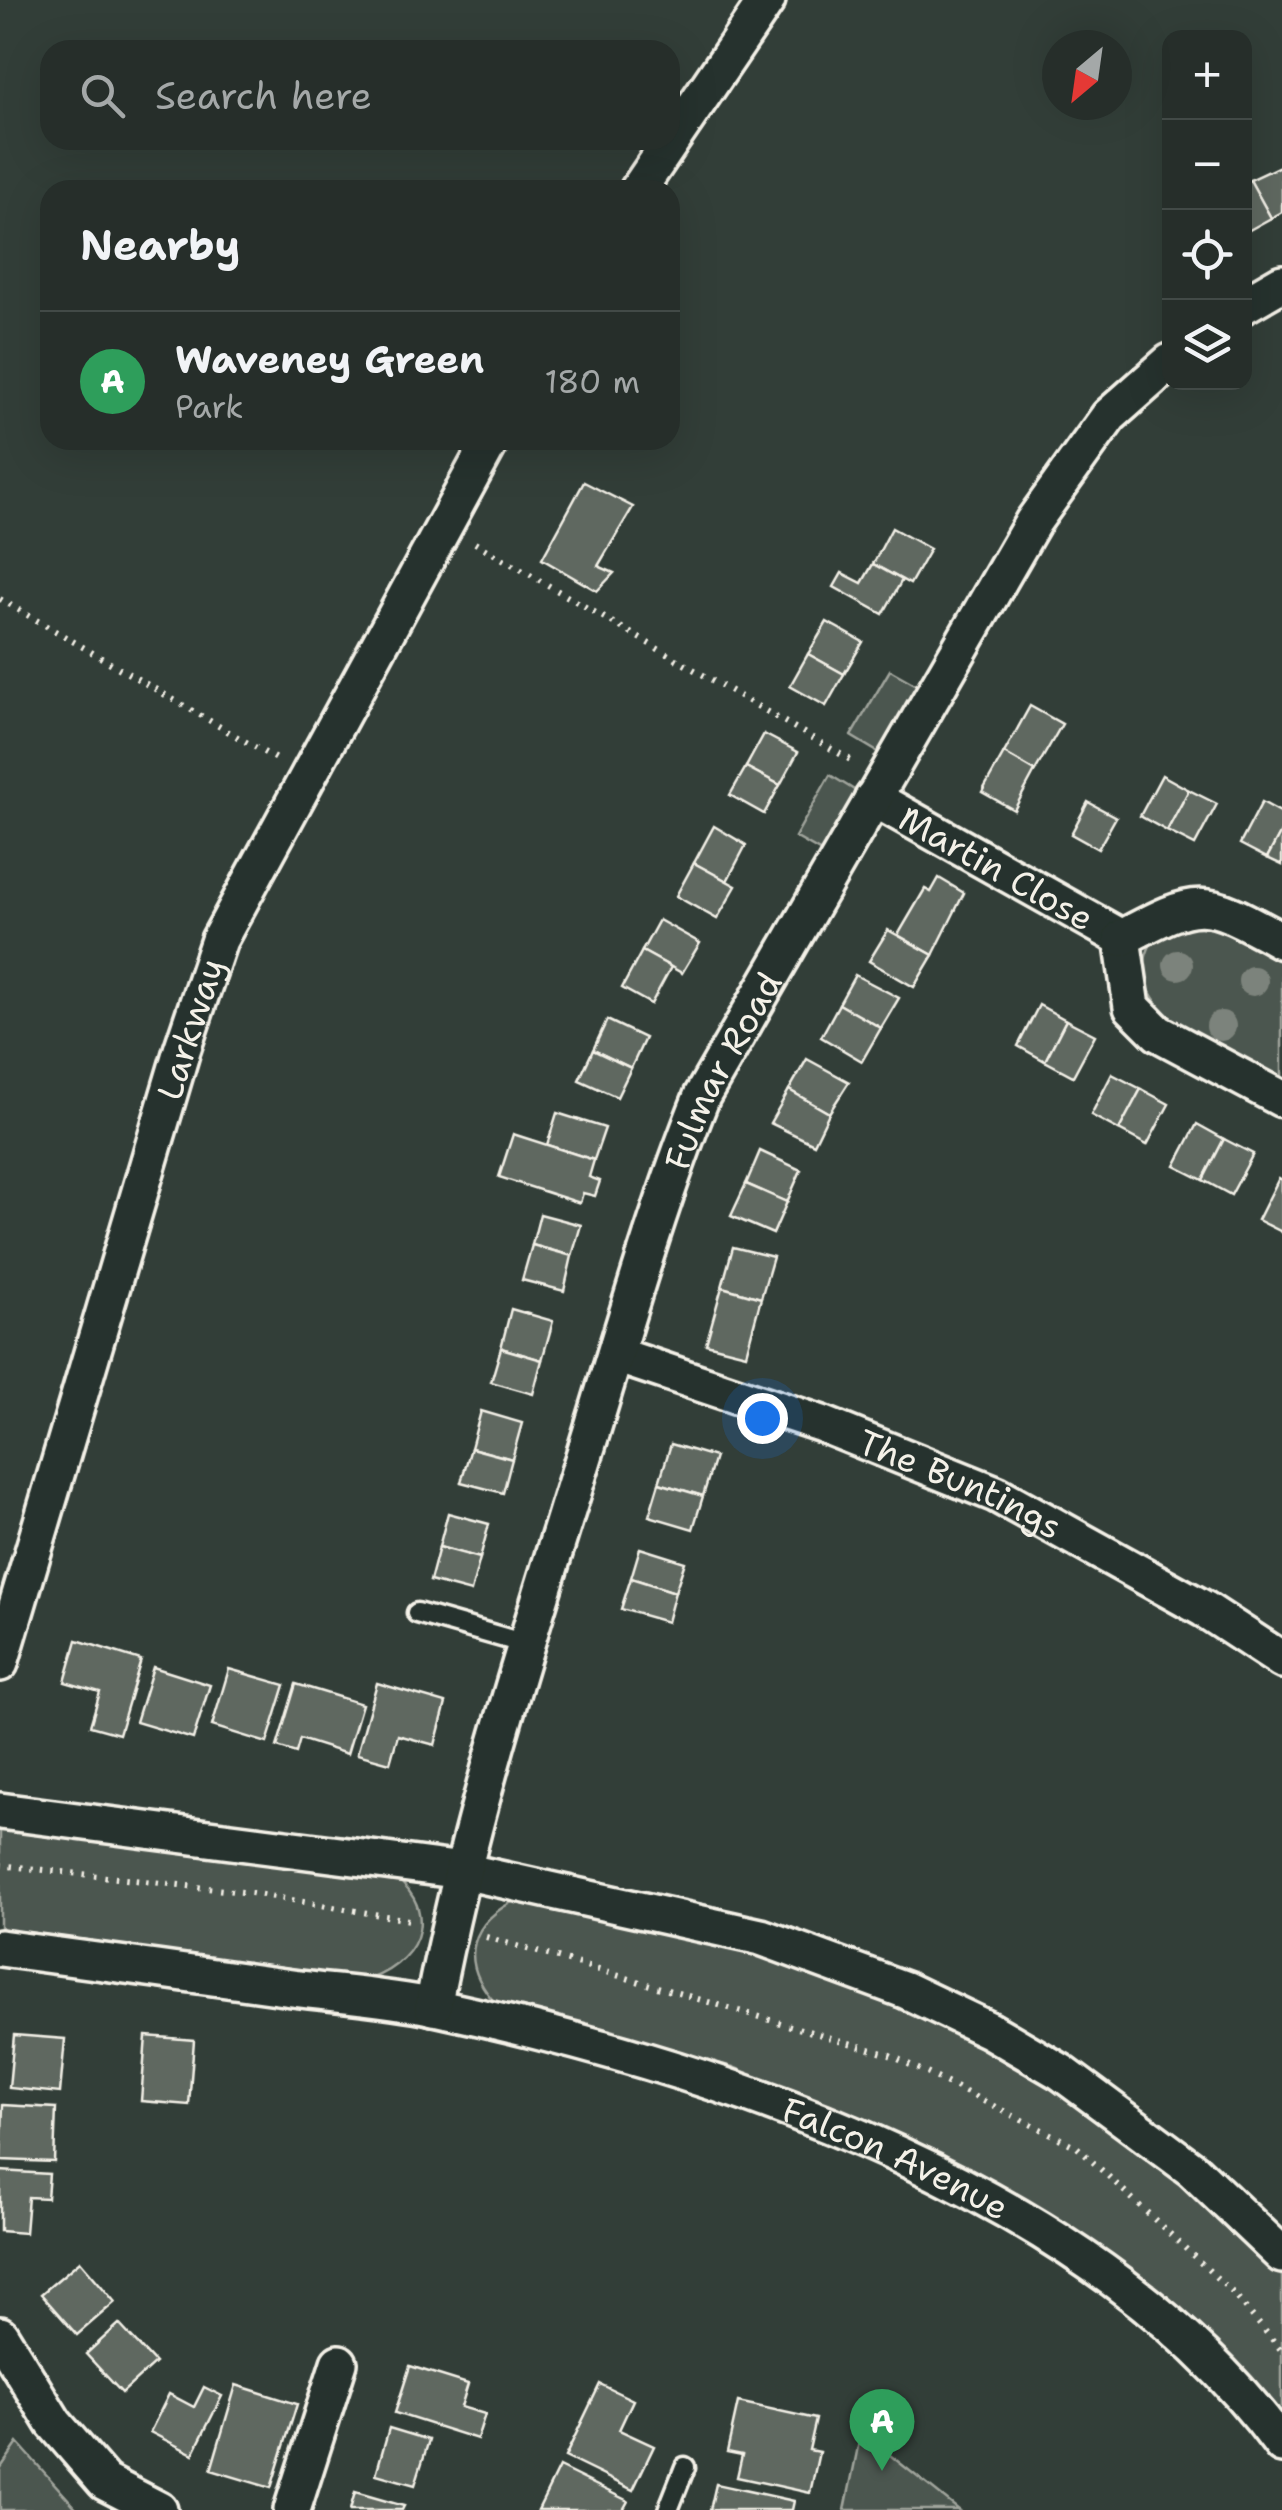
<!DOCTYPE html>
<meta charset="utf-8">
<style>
:root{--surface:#262e2a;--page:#323a36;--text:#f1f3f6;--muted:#a4a8a8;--line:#424a47;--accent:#8bbbb9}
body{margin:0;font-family:"Shantell Sans",sans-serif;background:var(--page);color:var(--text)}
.controls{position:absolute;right:30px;top:30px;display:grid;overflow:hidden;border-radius:20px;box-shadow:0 10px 40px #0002}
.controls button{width:90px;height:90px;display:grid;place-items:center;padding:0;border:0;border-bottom:2px solid var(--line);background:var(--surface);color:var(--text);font:50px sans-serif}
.compass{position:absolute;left:1042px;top:30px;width:90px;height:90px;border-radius:50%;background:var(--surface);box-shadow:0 10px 40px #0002;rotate:209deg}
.you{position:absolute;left:762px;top:1418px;width:35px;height:35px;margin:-25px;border:8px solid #fff;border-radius:50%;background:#1a73e8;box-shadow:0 0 0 15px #1a73e833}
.badge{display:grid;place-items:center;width:65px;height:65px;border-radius:50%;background:var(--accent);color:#fff;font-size:32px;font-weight:700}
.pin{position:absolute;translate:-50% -82px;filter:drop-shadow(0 2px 5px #0008)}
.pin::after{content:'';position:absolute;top:52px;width:35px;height:30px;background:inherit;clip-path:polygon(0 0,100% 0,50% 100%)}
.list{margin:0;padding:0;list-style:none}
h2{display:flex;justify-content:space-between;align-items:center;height:130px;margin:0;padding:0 40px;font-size:42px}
h2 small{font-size:32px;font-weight:400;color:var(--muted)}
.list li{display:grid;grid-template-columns:65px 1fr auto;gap:30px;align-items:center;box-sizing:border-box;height:140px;padding:0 40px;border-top:2px solid var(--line)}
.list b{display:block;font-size:38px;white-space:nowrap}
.list p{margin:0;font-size:32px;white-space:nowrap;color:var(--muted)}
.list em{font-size:32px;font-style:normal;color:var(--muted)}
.icon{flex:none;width:55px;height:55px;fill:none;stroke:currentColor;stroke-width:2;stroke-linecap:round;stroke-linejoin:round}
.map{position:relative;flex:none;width:1282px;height:2510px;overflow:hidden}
.search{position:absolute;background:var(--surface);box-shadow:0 10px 40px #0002;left:40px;top:40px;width:640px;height:110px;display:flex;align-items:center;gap:25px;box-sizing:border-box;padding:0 35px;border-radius:30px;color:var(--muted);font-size:38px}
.panel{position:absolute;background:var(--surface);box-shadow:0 10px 40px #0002;left:40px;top:180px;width:640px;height:270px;border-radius:30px}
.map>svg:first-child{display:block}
</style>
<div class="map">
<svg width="1282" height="2510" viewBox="0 0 1282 2510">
<rect width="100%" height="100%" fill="#323e38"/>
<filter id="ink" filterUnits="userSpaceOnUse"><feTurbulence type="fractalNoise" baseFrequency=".01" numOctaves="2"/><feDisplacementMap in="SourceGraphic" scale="20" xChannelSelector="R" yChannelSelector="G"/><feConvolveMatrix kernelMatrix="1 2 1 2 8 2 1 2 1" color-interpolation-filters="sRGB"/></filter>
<g filter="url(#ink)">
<g fill="#4c564f" stroke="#a0a49c" stroke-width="2.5">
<path d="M890,670l30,17 -39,67 -30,-18z"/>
<path d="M830,775l29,18 -36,60 -28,-16z"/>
<path d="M1216,921l66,35v126c-52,-29 -183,-75 -122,-152z"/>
<path d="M16,1825l369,45c55,34 41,88 -15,109l-366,-50 -4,-3v-97z"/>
<path d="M524,1896l248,63 141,47 143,82 142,109 84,79v153l-156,-155 -184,-121 -209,-86 -235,-61c-42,-45 -29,-86 26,-110z"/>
<path d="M861,2432l98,78h-114z"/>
<path d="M18,2443l60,67h-78v-41z"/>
</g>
<g fill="#5f6861" stroke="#f4f1e8" stroke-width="2.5">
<path d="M1282,165v47l-11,6 -21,-38z"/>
<path d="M1250,180l21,38 -27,15v-50z"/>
<path d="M584,482l49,25 -35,59 16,7 -17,18 -55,-32z"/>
<path d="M892,528l38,21 -20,35 -37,-20z"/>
<path d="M873,564l29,16 -19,34 -49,-27 8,-14 20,10z"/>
<path d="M827,622l36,20 -19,32 -36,-20z"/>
<path d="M808,654l36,20 -18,32 -36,-20z"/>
<path d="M1030,706l32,18 -27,47 -31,-18z"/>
<path d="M764,734l34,18 -18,33 -34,-18z"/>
<path d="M1004,753l31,18 -21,39 -32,-18z"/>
<path d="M746,767l34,18 -16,29 -34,-19z"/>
<path d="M1162,775l27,15 -22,41 -27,-15z"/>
<path d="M1189,790l28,14 -22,41 -28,-14z"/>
<path d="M1088,802l28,15 -18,32 -27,-15z"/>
<path d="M1262,802l20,11v17l-15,28 -27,-14z"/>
<path d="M714,826l32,19 -19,36 -33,-18z"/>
<path d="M1282,830v35l-15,-7z"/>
<path d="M694,863l42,23 -19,33 -41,-23z"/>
<path d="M939,878l25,15 -31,62 -35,-20 27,-46 6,3z"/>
<path d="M659,920l41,23 -18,30 -40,-22z"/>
<path d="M888,930l45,25 -19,32 -45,-26z"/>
<path d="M642,951l29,16 -20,37 -29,-16z"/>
<path d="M855,975l44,23 -18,30 -42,-24z"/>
<path d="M839,1004l42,24 -19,33 -41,-24z"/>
<path d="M1039,1005l27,15 -21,41 -27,-15z"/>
<path d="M607,1020l38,18 -14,30 -38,-18z"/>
<path d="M1066,1020l29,15 -22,41 -28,-15z"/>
<path d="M593,1050l38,18 -14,29 -38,-17z"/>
<path d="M807,1059l42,23 -20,31 -40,-23z"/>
<path d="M1112,1074l29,15 -22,41 -28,-15z"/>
<path d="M1141,1089l28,15 -22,41 -28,-15z"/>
<path d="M789,1090l40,23 -15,31 -44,-21z"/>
<path d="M557,1113l48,15 -11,32 -47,-15z"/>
<path d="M1197,1124l27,15 -21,41 -28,-14z"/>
<path d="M513,1134l81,26 -5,17 11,4 -5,15 -12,-3 -3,10 -81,-26z"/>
<path d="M1224,1139l29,15 -22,41 -28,-15z"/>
<path d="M760,1151l41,19 -14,32 -41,-18z"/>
<path d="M1279,1178l3,2v52l-24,-12z"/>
<path d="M746,1184l41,18 -14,32 -42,-18z"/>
<path d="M540,1214l41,11 -9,31 -40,-11z"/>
<path d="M532,1245l40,11 -8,35 -42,-11z"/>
<path d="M733,1247l40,10 -12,41 -39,-11z"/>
<path d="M722,1287l39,11 -15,56 -40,-10z"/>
<path d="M511,1309l42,12 -11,39 -41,-12z"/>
<path d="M501,1348l41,12 -9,34 -42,-12z"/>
<path d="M481,1411l41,12 -10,36 -41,-11z"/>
<path d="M671,1444l44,13 -12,39 -44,-13z"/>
<path d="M471,1448l41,11 -9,34 -42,-11z"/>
<path d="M659,1483l44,13 -10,33 -44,-13z"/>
<path d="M448,1513l41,11 -9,34 -41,-11z"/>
<path d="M439,1547l41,11 -9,34 -41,-11z"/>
<path d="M640,1548l45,14 -10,30 -44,-14z"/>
<path d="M631,1578l44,14 -8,30 -46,-13z"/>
<path d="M77,1640l64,20 -22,74 -29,-8 10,-34 -35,-10z"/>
<path d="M153,1667l57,18 -17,54 -57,-17z"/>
<path d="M229,1669l56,16 -18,58 -55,-17z"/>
<path d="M377,1683l69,20 -11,42 -37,-10 -8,28 -33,-9z"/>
<path d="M296,1684l66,20 -15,50 -47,-15 -4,14 -19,-6z"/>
<path d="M14,2035l51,4 -5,54 -51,-5z"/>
<path d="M146,2036l48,4 -5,65 -48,-4z"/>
<path d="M3,2105l53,3 -2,54 -53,-2z"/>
<path d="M0,2171l49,3 -2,24 -19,-1 -3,36 -25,-2z"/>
<path d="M80,2261l35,41 -38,33 -36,-41z"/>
<path d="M119,2324l36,39 -33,30 -36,-39z"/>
<path d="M410,2366l58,18 -7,23 24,7 -8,25 -82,-26z"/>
<path d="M600,2384l33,16 -14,30 35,16 -21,44 -68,-33z"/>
<path d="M236,2385l61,19 -26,84 -60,-18z"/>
<path d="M204,2387l18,9 -29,58 -43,-22 19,-38 25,13z"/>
<path d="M738,2402l78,17 -7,31 10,2 -9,41 -73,-16 5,-22 -15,-3z"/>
<path d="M389,2428l40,12 -14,45 -39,-11z"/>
<path d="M559,2467l69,34 -5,9h-85z"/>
<path d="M716,2484l78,17 -2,9h-82z"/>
<path d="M355,2492l49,14 -2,4h-52z"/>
</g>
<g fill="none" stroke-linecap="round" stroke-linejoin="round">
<g stroke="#f4f1e8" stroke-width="25">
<g id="service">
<path d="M417,1613l109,31"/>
<path d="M668,2510l17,-43"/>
</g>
</g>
<g stroke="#f4f1e8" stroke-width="42">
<g id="minor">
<path d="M638,190l129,-190"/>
<path d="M1244,305l38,-22"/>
<path id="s1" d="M873,798l249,140"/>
<path d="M1122,938l10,69 26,26 124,66"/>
<path d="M1122,938c80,-43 81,-40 160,3"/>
<path id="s2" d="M616,1355l206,69 174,70 208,115 78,51"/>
<path id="s3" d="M0,1663l182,-613 37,-110 272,-500"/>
<path d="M0,1811l463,60 298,66 144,53 84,40 72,42 132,98 89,85"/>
<path id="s4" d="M0,1948c97,13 195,26 292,40 47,6 96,9 142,19 294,63 664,186 848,438"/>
<path id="s5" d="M433,2007c34,-179 90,-354 144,-528 40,-128 75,-258 125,-383l331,-574 76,-106 61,-54"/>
<path d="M0,2335l54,88 51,59 54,28"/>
<path d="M292,2510l47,-147"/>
</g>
</g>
<g stroke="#f4f1e8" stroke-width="6" stroke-dasharray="2.5 8" stroke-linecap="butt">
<path d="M475,543l379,219"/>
<path d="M0,599l279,162"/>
<path d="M0,1865l251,28 164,28"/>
<path d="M486,1937l404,118 187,92 155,145 50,59"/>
</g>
<use href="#service" stroke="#26332d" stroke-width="18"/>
<use href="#minor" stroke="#26332d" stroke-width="35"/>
</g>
<g fill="#7c837b">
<circle cx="1178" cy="965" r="15"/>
<circle cx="1253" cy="981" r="15"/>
<circle cx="1221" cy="1026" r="15"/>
</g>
</g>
<g text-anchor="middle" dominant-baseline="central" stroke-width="9" stroke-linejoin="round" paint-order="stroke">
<g font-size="35" fill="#f4f1e8" stroke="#26332d">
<text stroke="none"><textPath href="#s1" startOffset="142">Martin Close</textPath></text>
<text stroke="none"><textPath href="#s3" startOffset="662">Larkway</textPath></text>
<text stroke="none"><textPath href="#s5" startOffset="982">Fulmar Road</textPath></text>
<text stroke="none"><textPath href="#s2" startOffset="368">The Buntings</textPath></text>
<text stroke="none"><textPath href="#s4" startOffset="925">Falcon Avenue</textPath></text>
</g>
</g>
</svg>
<div class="controls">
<button>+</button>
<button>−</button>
<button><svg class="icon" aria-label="locate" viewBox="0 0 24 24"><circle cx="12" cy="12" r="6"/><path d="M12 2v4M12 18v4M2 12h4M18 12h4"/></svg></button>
<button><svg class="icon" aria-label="layers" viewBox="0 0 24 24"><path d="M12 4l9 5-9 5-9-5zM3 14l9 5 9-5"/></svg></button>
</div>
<svg class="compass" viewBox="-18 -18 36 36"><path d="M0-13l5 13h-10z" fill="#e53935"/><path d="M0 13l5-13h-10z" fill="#a4a8a8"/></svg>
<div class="you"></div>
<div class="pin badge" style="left:882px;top:2471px;background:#2e9e5b">A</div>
<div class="search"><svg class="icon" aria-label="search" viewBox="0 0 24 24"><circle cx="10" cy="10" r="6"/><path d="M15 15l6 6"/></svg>Search here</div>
<section class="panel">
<h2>Nearby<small></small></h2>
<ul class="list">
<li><span class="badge" style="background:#2e9e5b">A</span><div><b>Waveney Green</b><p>Park</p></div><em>180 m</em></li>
</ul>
</section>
</div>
